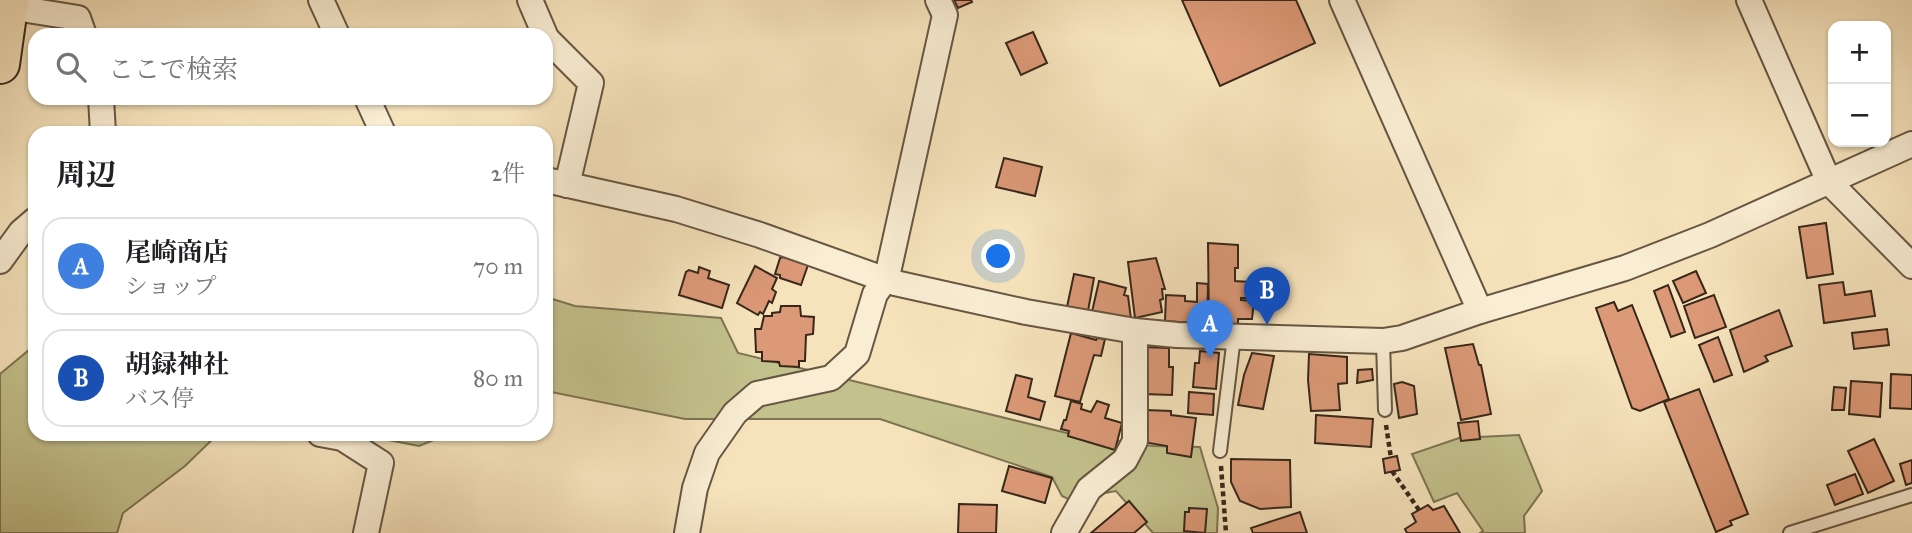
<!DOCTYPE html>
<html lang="ja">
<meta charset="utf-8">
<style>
:root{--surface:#fff;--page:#f6f6f6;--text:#202124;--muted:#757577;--line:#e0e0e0;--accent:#0b8043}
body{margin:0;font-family:"IM FELL Great Primer","Noto Serif JP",serif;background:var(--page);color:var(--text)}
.controls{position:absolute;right:21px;top:21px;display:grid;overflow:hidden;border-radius:14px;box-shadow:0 2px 5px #0004}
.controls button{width:63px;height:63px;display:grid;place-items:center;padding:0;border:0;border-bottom:2px solid var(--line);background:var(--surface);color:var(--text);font:35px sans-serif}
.you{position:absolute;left:999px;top:257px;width:24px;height:24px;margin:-18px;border:5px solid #fff;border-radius:50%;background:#1a73e8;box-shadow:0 0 0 10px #1a73e833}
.badge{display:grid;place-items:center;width:46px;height:46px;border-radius:50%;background:var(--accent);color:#fff;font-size:23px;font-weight:700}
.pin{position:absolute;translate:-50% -58px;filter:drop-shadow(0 2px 4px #0008)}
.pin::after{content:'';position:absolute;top:37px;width:24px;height:21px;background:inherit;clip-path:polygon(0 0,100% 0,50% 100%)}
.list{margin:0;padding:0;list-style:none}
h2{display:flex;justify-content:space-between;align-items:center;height:91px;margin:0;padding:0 28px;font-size:30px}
h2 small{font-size:23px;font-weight:400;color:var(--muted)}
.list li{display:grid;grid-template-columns:46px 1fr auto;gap:21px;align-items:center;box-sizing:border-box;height:98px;margin:0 14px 14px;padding:0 14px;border:2px solid var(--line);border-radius:21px}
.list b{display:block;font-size:26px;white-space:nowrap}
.list p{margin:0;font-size:23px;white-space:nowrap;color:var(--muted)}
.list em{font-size:23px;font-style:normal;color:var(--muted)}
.icon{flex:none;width:38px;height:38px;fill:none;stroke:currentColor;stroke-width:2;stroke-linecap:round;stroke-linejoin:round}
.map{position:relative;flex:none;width:1912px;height:533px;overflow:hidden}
.search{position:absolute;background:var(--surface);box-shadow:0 2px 5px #0004;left:28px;top:28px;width:525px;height:77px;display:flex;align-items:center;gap:18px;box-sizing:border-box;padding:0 24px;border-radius:21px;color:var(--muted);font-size:26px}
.panel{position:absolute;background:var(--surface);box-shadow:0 2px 5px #0004;left:28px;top:126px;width:525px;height:315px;border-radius:21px}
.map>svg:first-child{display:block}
</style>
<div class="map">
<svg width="1912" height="533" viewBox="0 0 1912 533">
<rect width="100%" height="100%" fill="#f6e3bc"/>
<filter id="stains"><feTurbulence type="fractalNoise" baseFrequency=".00286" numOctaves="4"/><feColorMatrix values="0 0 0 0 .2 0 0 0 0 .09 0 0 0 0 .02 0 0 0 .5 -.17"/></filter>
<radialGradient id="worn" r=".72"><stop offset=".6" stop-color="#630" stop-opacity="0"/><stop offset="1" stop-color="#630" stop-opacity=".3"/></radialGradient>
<g fill="#c3c18c" stroke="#7d7453" stroke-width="2">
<path d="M546,297l29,9 146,12 17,35 337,82 78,11 47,1 18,61 -1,25h-64l-37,-42 -22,4 -20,7 -12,-6 -10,-19 -172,-58h-195l-139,-28z"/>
<path d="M35,345v89h183l-33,32 -62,47 -6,20h-117v-159z"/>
<path d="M358,434h82l-6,6 -15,6z"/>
<path d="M1519,435l23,56 -18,25 1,17h-45l3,-2 -26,-38 -23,9 -22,-48 47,-16z"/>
</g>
<g fill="#dc9977" stroke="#37271a" stroke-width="2">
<path d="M954,0h17l1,2 -14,6z"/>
<path d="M1182,0h114l19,43 -95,43z"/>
<path d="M1033,32l14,31 -26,12 -15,-32z"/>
<path d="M1004,158l38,9 -7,29 -39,-9z"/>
<path d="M1826,223l7,51 -26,4 -8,-51z"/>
<path d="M1208,243l30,2v23h-3v13l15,1 -2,16h-7v2l13,1 -2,18h-14v5l-29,-1z"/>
<path d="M783,257l25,8 -7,20 -21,-7v-3l-5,-1 5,-16z"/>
<path d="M1156,258l9,31h-3l1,10 -3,1 2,12 -27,6 -7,-56z"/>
<path d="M755,266l22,12 -5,11 4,3 -4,11 -3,-2 -6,13 -3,-2 -2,3 -21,-12z"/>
<path d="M699,267l11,4 -2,7 21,7 -7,23 -43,-13 7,-23 3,-2 9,3z"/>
<path d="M1696,271l10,22 -23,10 -10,-22z"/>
<path d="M1074,274l20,4 -6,33 -21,-4z"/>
<path d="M1099,281l27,7 -2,7 4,1 3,23 -39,-7z"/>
<path d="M1843,282l2,13 26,-4 4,25 -51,7 -5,-38z"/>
<path d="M1197,283l11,1 -1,40 -42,-3 1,-26 19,1v5l12,1z"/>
<path d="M1668,285l17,47 -14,5 -17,-46z"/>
<path d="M1714,295l12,32 -31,11 -11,-32z"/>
<path d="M1614,302l4,9 14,-6 37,94 -29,12 -8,-3 -36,-100z"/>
<path d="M781,306h19l1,10 13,1 -1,17 -7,1 -1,26h-6v6l-19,-1 -1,-4 -17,-1v-9h-6l-1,-23h6l3,-13h8v-3l8,-1z"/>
<path d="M1779,310l13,36 -27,10 3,5 -24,11 -14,-42z"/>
<path d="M1887,329l2,16 -35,4 -2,-16z"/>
<path d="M1071,333l25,7 1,-2 8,1 -4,17 -7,-1 -14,47 -25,-6z"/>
<path d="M1718,337l14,38 -18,7 -15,-37z"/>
<path d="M1473,344l6,21h2l10,49 -30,6 -16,-72z"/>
<path d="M1142,347l27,1v19h4l-1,28 -29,-1z"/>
<path d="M1200,351l19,2 -3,36 -23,-2 2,-24h4z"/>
<path d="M1252,353l22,3 -11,53 -25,-4 6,-30z"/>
<path d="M1309,354l38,3v26l-9,1 2,26 -29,1 -3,-31z"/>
<path d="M1372,369l1,11 -16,3 1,-13z"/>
<path d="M1891,374l21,1v34l-22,-1z"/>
<path d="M1016,375l16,4 -4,18 17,5 -5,18 -34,-9z"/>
<path d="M1851,381l31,2 -2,34 -31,-3z"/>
<path d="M1402,382l12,4 3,28 -18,4 -5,-34z"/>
<path d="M1834,387l12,1 -2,22h-12z"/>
<path d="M1699,389l49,125 -18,7 2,4 -16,7 -52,-130z"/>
<path d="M1189,392l25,2 -1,21 -25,-2z"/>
<path d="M1071,401l11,3 -1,5 10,3 6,-11 12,4 -4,13 17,5 -7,27 -47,-14 1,-5 -8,-2 3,-9h2z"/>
<path d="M1146,410l25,1v4l25,3 -5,39 -24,-4v-7l-24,-4z"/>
<path d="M1316,415l57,4 -2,28 -56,-4z"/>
<path d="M1478,421l2,18 -19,2 -3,-18z"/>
<path d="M1874,439l20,42 -26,12 -20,-42z"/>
<path d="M1397,456l3,14 -15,3 -2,-14z"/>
<path d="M1231,459l59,1 1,47 -31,2 -20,-8 -9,-19z"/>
<path d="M1912,460v23l-6,2 -6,-21z"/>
<path d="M1009,466l43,12 -7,25 -43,-12z"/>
<path d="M1855,474l8,20 -28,11 -8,-20z"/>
<path d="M1129,501l18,21 -13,11h-43z"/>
<path d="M959,504l38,1 -1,28h-38z"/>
<path d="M1428,505l5,5 11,-4 16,27h-53l-2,-4 11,-7 -4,-8z"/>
<path d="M1189,508l18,1 -2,24 -21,-2 1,-19h4z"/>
<path d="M1300,512l7,21h-54l-2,-5z"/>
</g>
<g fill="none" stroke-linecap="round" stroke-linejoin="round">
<g stroke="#675642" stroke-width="16">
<g id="service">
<path d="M1383,341l2,69"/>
<path d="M1220,451l14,-114"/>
<path d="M1790,533l122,-38"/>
</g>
</g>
<g stroke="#675642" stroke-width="28">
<g id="minor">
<path d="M321,0l16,35"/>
<path d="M530,0l15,35"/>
<path d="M1342,0l138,311"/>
<path d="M1749,0l80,182 83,84"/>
<path d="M8,9h13l57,9 6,17"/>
<path d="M546,38l45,45 -24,102"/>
<path d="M101,98l2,35"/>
<path d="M367,98l16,35"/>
<path d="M546,180l130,29 84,26 135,48 131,29 109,19 42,4 206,6 19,-3 78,-27 145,-43 85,-33 202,-91"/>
<path d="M0,261l21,-29 14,-12"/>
<path d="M320,434l22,4 39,25 -15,70"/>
<path d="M687,533l8,-45 12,-35 28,-40 22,-19 74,-16 26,-24 18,-60 10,-14 4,-12 56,-253 -7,-15"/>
<path d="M1064,533l25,-44 36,-29 10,-19v-110"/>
</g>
</g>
<g stroke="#37271a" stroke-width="42">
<path id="trunk" d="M0,64l9,-64"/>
</g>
<g stroke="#37271a" stroke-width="4.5" stroke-dasharray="5 3.5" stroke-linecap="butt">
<path d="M1386,425l5,33"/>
<path d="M1221,466l5,67"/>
<path d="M1392,471l27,39"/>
</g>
<use href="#service" stroke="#f9edd3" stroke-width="12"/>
<use href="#minor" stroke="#f9edd3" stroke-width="24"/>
<use href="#trunk" stroke="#f6e3bc" stroke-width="38"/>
</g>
<rect width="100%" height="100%" filter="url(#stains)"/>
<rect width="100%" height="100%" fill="url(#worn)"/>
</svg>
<div class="controls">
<button>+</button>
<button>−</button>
</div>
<div class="you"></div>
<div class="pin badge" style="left:1210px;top:358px;background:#3f7fe0">A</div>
<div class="pin badge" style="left:1267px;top:325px;background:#1a4fb4">B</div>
<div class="search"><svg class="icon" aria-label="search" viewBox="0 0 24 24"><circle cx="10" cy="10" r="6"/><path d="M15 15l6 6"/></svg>ここで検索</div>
<section class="panel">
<h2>周辺<small>2件</small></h2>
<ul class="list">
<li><span class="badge" style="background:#3f7fe0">A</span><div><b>尾崎商店</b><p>ショップ</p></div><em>70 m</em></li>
<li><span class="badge" style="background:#1a4fb4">B</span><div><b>胡録神社</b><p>バス停</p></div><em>80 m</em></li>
</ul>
</section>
</div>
